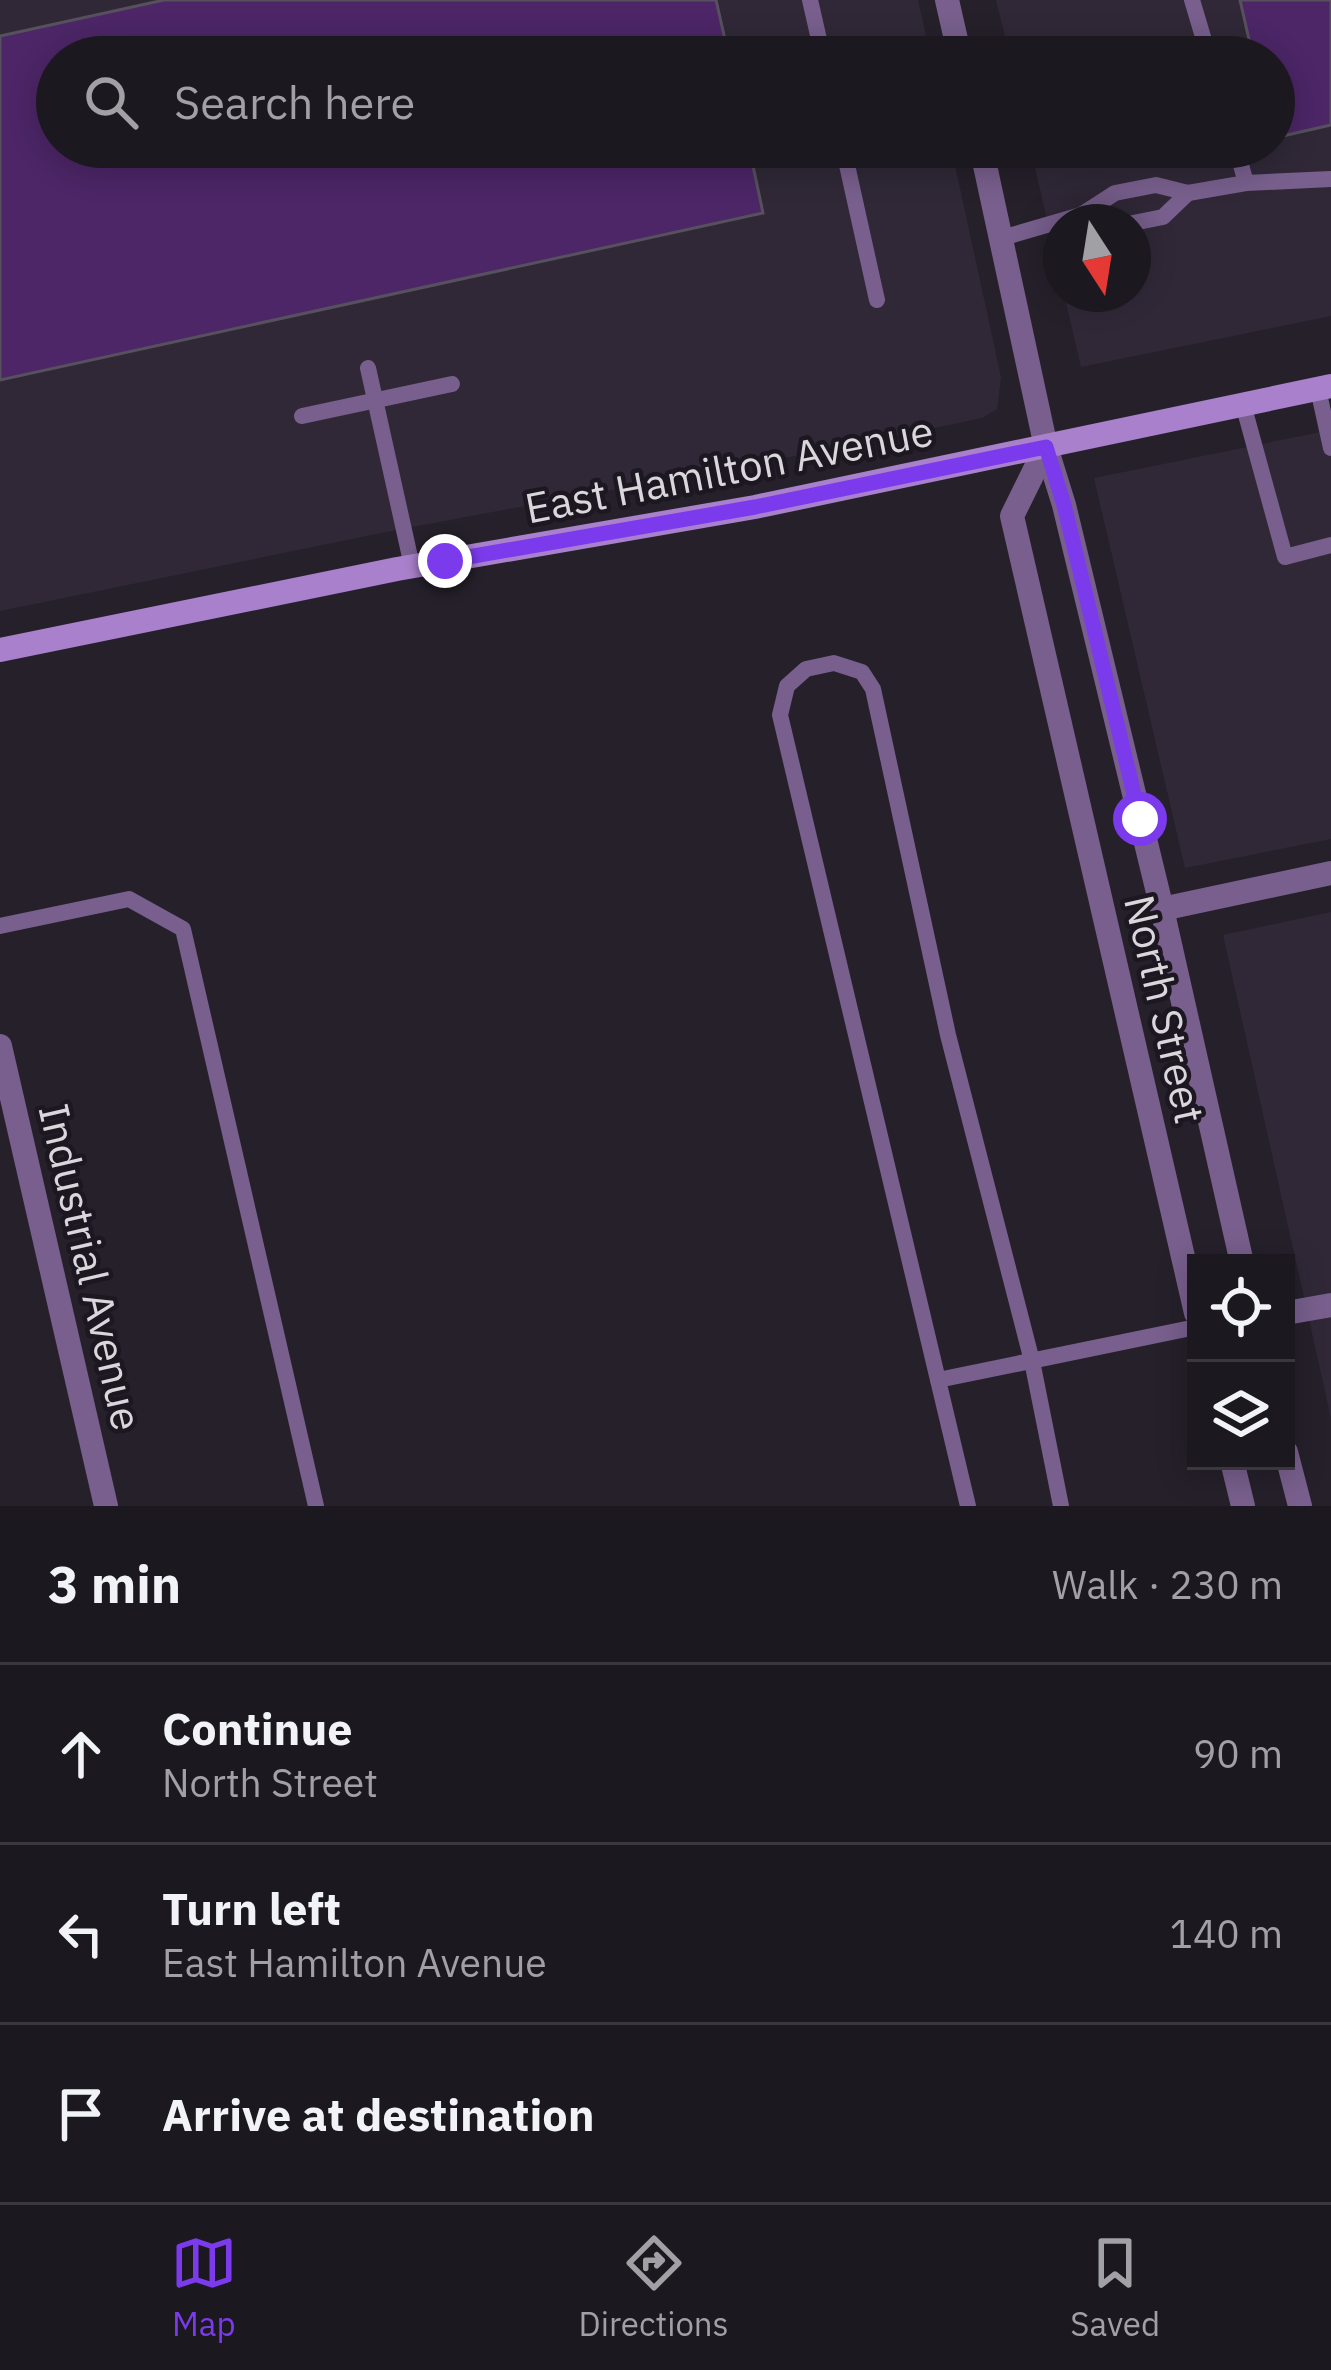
<!DOCTYPE html>
<meta charset="utf-8">
<style>
:root{--surface:#1c1820;--page:#29252d;--text:#f1f3f6;--muted:#a0a0a5;--line:#3a373e;--accent:#7c3aed}
body{margin:0;font-family:"IBM Plex Sans",sans-serif;background:var(--page);color:var(--text)}
.controls{position:absolute;right:36px;bottom:36px;display:grid;overflow:hidden;border-radius:0px;box-shadow:0 6px 30px #0003}
.controls button{width:108px;height:108px;display:grid;place-items:center;padding:0;border:0;border-bottom:3px solid var(--line);background:var(--surface);color:var(--text);font:60px sans-serif}
.compass{position:absolute;left:1043px;top:204px;width:108px;height:108px;border-radius:50%;background:var(--surface);box-shadow:0 6px 30px #0003;rotate:168deg}
.stop{position:absolute;width:36px;height:36px;margin:-27px;border:9px solid #7c3aed;border-radius:50%;background:#fff}
.stop.end{background:#7c3aed;border-color:#fff;box-shadow:0 3px 12px #0008}
.list{margin:0;padding:0;list-style:none}
h2{display:flex;justify-content:space-between;align-items:center;height:156px;margin:0;padding:0 48px;font-size:51px}
h2 small{font-size:39px;font-weight:400;color:var(--muted)}
.list li{display:grid;grid-template-columns:78px 1fr auto;gap:36px;align-items:center;box-sizing:border-box;height:180px;padding:0 48px;border-top:3px solid var(--line)}
.list b{display:block;font-size:45px;white-space:nowrap}
.list p{margin:0;font-size:39px;white-space:nowrap;color:var(--muted)}
.list em{font-size:39px;font-style:normal;color:var(--muted)}
.icon{flex:none;width:66px;height:66px;fill:none;stroke:currentColor;stroke-width:2;stroke-linecap:round;stroke-linejoin:round}
.map{position:relative;flex:none;width:1331px;height:1506px;overflow:hidden}
.search{position:absolute;background:var(--surface);box-shadow:0 6px 30px #0003;left:36px;right:36px;top:36px;height:132px;display:flex;align-items:center;gap:30px;box-sizing:border-box;padding:0 42px;border-radius:66px;color:var(--muted);font-size:45px}
.sheet{height:696px;background:var(--surface)}
nav{display:flex;justify-content:space-around;align-items:center;box-sizing:border-box;height:168px;border-top:3px solid var(--line);background:var(--surface);font-size:33px;color:var(--muted)}
nav a{display:grid;justify-items:center;gap:6px}
nav .on{color:var(--accent)}
.map>svg:first-child{display:block}
</style>
<div class="map">
<svg width="1331" height="1506" viewBox="0 0 1331 1506">
<rect width="100%" height="100%" fill="#25202a"/>
<g fill="#302837">
<path d="M0,0h918l13,57h-874v90h894l50,230 -4,32 -15,9 -144,30 -437,81 -401,82z"/>
<path d="M996,0h335v316l-250,51 -17,-73h69v-72h-72v57l-31,-132h244v-90h-264z"/>
<path d="M1331,430v409l-146,29 -91,-390z"/>
<path d="M1331,912v506l-108,-483z"/>
</g>
<g fill="#4c2667" stroke="#56515c" stroke-width="3">
<path d="M164,0h552l13,57h-672v90h692l14,66 -763,167v-344z"/>
<path d="M1240,0h91v125l-57,13v-81h-21z"/>
</g>
<g fill="none" stroke-linecap="round" stroke-linejoin="round">
<g stroke="#785f8d" stroke-width="16">
<path d="M810,0l13,57"/>
<path d="M1192,0l17,57"/>
<path d="M843,147l34,153"/>
<path d="M1246,183l85,-4"/>
<path d="M1108,222l-27,-7 34,-22 41,-8 32,8 58,-10 -10,-36"/>
<path d="M1133,223l30,-6 25,-24"/>
<path d="M1002,238l79,-23"/>
<path d="M368,368l44,198"/>
<path d="M1318,389l13,59"/>
<path d="M1243,404l42,153 46,-12"/>
<path d="M302,416l150,-32"/>
<path d="M0,926l129,-27 54,30 133,577"/>
<path d="M938,1380l-158,-665 7,-29 19,-17 28,-6 28,9 11,17 75,346 84,326 29,145"/>
<path d="M968,1506l-30,-126 258,-53"/>
</g>
<g stroke="#785f8d" stroke-width="24">
<path d="M947,0l13,57"/>
<path d="M981,147l65,300 18,58 98,404 80,354"/>
<path d="M1046,447l-34,69 184,797"/>
<path d="M1162,909l169,-36"/>
<path d="M0,1046l106,460"/>
<path d="M1286,1313l45,-8"/>
<path d="M1286,1452l14,54"/>
<path d="M1232,1461l11,45"/>
</g>
<path stroke="#a980cb" stroke-width="24" d="M0,650l397,-81 358,-62 576,-121"/>
</g>
<g fill="none" stroke-linecap="round" stroke-linejoin="round">
<path stroke="#7c3aed" stroke-width="15" d="M445,561l310,-54 291,-60 18,58 76,314"/>
</g>
<g text-anchor="middle" dominant-baseline="central" stroke-width="9" stroke-linejoin="round" paint-order="stroke">
<g font-size="42" fill="#d9d6dc" stroke="#1c1720">
<text transform="translate(729 469) rotate(-11)">East Hamilton Avenue</text>
<text transform="translate(1165 1009) rotate(77)">North Street</text>
<text transform="translate(91 1267) rotate(77)">Industrial Avenue</text>
</g>
</g>
</svg>
<div class="controls">
<button><svg class="icon" aria-label="locate" viewBox="0 0 24 24"><circle cx="12" cy="12" r="6"/><path d="M12 2v4M12 18v4M2 12h4M18 12h4"/></svg></button>
<button><svg class="icon" aria-label="layers" viewBox="0 0 24 24"><path d="M12 4l9 5-9 5-9-5zM3 14l9 5 9-5"/></svg></button>
</div>
<svg class="compass" viewBox="-18 -18 36 36"><path d="M0-13l5 13h-10z" fill="#e53935"/><path d="M0 13l5-13h-10z" fill="#a0a0a5"/></svg>
<div class="stop" style="left:1140px;top:819px"></div>
<div class="stop end" style="left:445px;top:561px"></div>
<div class="search"><svg class="icon" aria-label="search" viewBox="0 0 24 24"><circle cx="10" cy="10" r="6"/><path d="M15 15l6 6"/></svg>Search here</div>
</div>
<section class="sheet">
<h2>3 min<small>Walk · 230 m</small></h2>
<ul class="list">
<li><svg class="icon" aria-label="ahead" viewBox="0 0 24 24"><path d="M12 20V5M6 11l6-6 6 6"/></svg><div><b>Continue</b><p>North Street</p></div><em>90 m</em></li>
<li><svg class="icon" aria-label="left" viewBox="0 0 24 24"><path d="M17 20v-9H6M10 6l-5 5 5 5"/></svg><div><b>Turn left</b><p>East Hamilton Avenue</p></div><em>140 m</em></li>
<li><svg class="icon" aria-label="arrive" viewBox="0 0 24 24"><path d="M6 21V4h12l-3 4 3 4H6"/></svg><div><b>Arrive at destination</b></div></li>
</ul>
</section>
<nav>
<a class="on"><svg class="icon" aria-label="map" viewBox="0 0 24 24"><path d="M3 6l6-2 6 2 6-2v14l-6 2-6-2-6 2zM9 4v14M15 6v14"/></svg>Map</a>
<a><svg class="icon" aria-label="directions" viewBox="0 0 24 24"><path d="M12 3l9 9-9 9-9-9zM9 14v-3h6M13 9l2 2-2 2"/></svg>Directions</a>
<a><svg class="icon" aria-label="saved" viewBox="0 0 24 24"><path d="M7 4h10v16l-5-4-5 4z"/></svg>Saved</a>
</nav>
